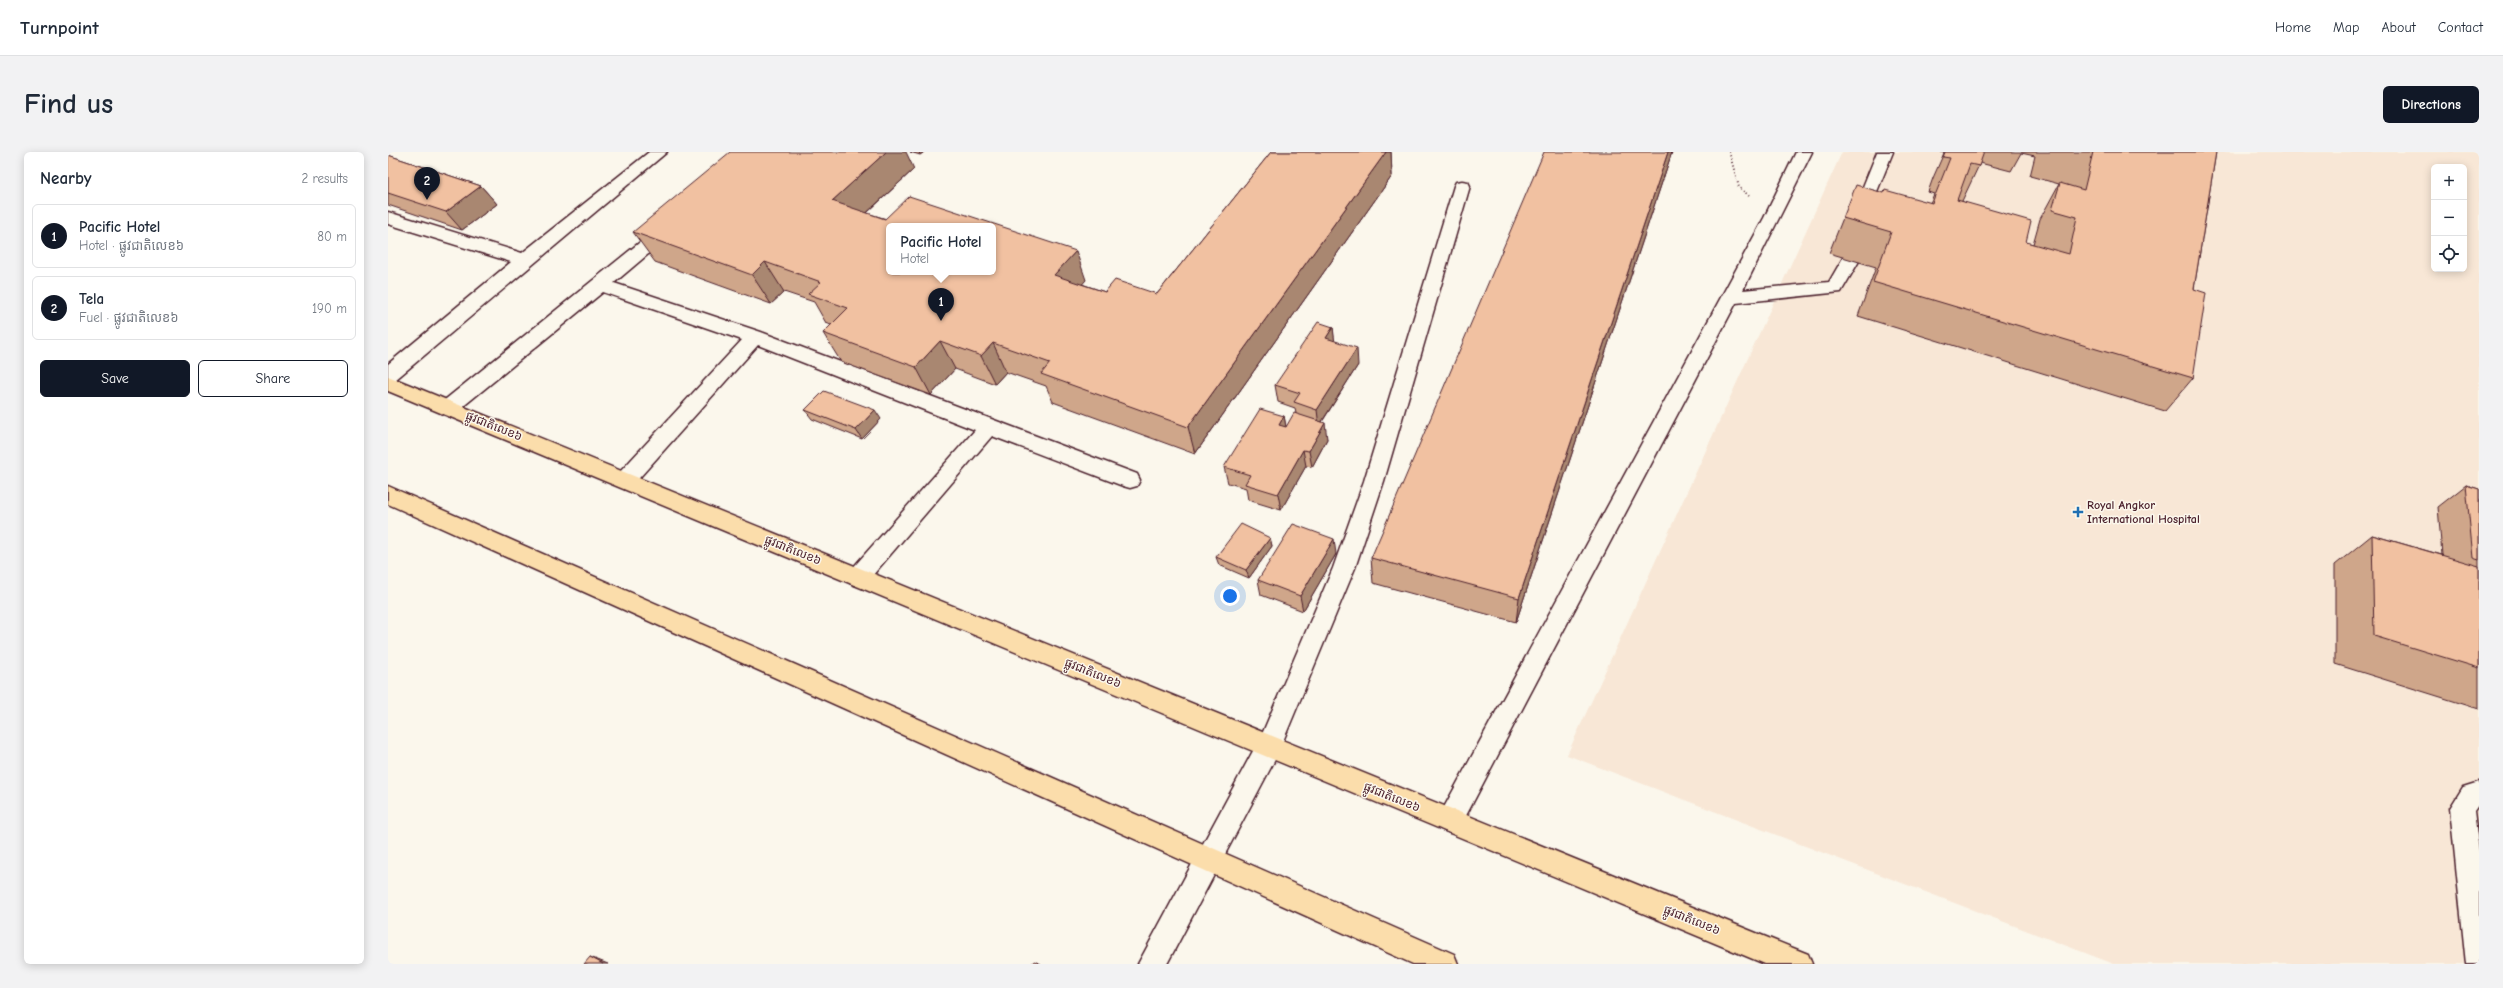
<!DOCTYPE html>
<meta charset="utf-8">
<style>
:root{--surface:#fff;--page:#f2f2f3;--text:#1f2937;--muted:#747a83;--line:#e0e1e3;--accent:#111827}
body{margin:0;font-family:"Comic Neue","Noto Sans Khmer",sans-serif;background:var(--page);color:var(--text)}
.controls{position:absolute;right:12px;top:12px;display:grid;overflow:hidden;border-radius:6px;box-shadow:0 2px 10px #0003}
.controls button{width:36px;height:36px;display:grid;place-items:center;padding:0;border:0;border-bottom:1px solid var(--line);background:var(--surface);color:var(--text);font:20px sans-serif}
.you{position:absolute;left:842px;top:444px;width:14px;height:14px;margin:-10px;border:3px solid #fff;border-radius:50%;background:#1a73e8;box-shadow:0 0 0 6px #1a73e833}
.badge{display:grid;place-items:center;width:26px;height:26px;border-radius:50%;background:var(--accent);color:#fff;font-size:13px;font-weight:700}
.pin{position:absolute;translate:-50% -33px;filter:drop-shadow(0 1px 2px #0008)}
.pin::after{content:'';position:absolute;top:21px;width:14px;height:12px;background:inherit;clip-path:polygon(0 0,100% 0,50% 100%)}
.popup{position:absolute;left:498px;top:71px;width:110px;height:52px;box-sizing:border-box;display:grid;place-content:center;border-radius:6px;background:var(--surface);filter:drop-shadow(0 1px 3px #0005);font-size:13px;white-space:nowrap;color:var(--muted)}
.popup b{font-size:15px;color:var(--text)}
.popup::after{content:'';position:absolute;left:50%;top:100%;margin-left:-8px;border:8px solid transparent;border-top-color:var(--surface)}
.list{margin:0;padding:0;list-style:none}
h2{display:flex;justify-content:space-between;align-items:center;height:52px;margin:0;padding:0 16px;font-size:17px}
h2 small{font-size:13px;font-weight:400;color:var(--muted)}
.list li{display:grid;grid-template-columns:26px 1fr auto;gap:12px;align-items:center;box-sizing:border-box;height:64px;margin:0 8px 8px;padding:0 8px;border:1px solid var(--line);border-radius:6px}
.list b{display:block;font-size:15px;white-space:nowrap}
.list p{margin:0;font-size:13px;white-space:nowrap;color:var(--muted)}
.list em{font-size:13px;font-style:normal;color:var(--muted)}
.actions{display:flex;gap:8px;padding:12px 16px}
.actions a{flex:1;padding:9px 0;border:1px solid var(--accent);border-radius:6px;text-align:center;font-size:14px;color:var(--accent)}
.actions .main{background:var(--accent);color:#fff}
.icon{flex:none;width:22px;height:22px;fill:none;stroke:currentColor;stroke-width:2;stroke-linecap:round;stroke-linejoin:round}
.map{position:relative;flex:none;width:2091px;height:812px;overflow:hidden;border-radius:6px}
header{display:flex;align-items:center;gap:24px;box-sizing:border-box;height:56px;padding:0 20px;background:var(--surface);border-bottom:1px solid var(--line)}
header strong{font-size:19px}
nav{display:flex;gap:22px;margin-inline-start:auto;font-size:14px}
.intro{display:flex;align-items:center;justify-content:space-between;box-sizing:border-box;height:96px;padding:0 24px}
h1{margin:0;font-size:28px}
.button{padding:10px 18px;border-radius:6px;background:var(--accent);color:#fff;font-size:14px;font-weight:700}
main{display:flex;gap:24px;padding:0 24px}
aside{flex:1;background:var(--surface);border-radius:6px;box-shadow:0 2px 10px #0003}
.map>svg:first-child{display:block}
</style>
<header>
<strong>Turnpoint</strong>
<nav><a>Home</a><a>Map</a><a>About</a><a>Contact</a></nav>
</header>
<div class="intro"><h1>Find us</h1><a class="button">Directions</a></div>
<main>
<aside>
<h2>Nearby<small>2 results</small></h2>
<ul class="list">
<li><span class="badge">1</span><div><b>Pacific Hotel</b><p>Hotel · ផ្លូវជាតិលេខ៦</p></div><em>80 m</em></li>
<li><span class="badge">2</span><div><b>Tela</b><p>Fuel · ផ្លូវជាតិលេខ៦</p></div><em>190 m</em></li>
</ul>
<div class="actions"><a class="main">Save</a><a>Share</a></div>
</aside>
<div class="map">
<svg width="2091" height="812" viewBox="0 0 2091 812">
<rect width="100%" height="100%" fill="#fbf7ec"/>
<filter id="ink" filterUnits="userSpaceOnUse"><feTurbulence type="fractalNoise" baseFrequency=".025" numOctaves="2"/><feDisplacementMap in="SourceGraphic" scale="8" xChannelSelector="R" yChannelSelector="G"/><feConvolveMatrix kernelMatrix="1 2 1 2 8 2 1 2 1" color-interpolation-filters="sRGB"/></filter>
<g filter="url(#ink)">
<path fill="#f8e7d6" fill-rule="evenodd" d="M1454,0h637v812h-365l-547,-209zM2046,15h30v102h-30z"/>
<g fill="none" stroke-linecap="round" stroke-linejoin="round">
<g stroke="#4a1f2b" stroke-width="3">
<g id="service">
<path d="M261,0h18l-272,228 -7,2v-18l123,-102 -123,-38v-12l134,41z"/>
<path d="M1408,0h16l-69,138 86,-8 33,-57 -6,-21 21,-52h16l-21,52 8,21 -39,67 -105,11 -277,526 -9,4 -9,-4 -3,-8 3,-8 323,-595z"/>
<path d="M1074,29l6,1 2,4 -86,295 -29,87 -74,178 -4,8 -8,3 -8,-3 -4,-8 76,-178 31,-87 90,-295 2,-4z"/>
<path d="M278,72l6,2 3,4 -3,4 -58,49 147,49 376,142 3,6 -3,6 -7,2 -7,-2 -131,-50 -126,147 -8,3 -8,-3 -3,-6 3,-6 125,-141 -217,-85 -126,141 -7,2 -7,-2 -3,-6 3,-6 124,-134 -139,-48 -148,121 -7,2 -7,-2 -3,-5 3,-5 219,-177z"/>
<path d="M2091,630v22l-5,7 5,41v112h-13l-16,-156 13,-21z"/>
</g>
</g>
<g stroke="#4a1f2b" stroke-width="3">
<path id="tertiary" d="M881,583l9,3 3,8 -3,8 -111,210h-29l122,-226z"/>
</g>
<g stroke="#4a1f2b" stroke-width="3">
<g id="trunk">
<path d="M0,224l1410,574 10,4 4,10h-47l-1377,-573z"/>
<path d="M0,334l1066,468 4,10h-45l-1025,-460z"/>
</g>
</g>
<path stroke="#4a1f2b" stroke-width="2" stroke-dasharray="1 2.5" stroke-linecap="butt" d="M1341,0l10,35 10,9"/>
<use href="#service" fill="#fbf7ec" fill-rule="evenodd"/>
<use href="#tertiary" fill="#fbf7ec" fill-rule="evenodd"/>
<use href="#trunk" fill="#fbddab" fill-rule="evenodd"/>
</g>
<g fill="#cfa68a" stroke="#4a1f2b" fill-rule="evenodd">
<path d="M522,0h14l-4,3z"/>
<path d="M883,0h120l1,24 -197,278 -142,-52 -7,-16 -40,-14 -11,12 -40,-15 -24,26 -90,-33 -18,-29 8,-8 -5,-2 -12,-21 -30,-10 -13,12 -116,-42 -22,-30 281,-63 -47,44 219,67 -4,4 23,8 52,2z"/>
<path d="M1284,0l-156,470 -143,-39 -2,-25z"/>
<path d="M1553,0h275l-22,137 -1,89 -28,33 -307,-95 18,-49 -47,-14 14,-35 41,-25 46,10 4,-9 -6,-2 5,-14 11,-25zM1633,1l14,3 -5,20 29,8 -19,35 -7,25 -7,-2 -64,-41 18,-38 31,8z"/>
<path d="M0,3l93,31 16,18 -35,26 -74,-25z"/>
<path d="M945,175l1,13 24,25 -36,57 5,17 -15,28 -6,-1 -25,44 -33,-10 -2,-12 -18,-5 -4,-16 60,-51 2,11 10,-13 -1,-6 -17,-6 -3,-17z"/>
<path d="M417,258l76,9 -19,20 -50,-20z"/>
<path d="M2078,333l13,4v220l-144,-45v-99l37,-30 70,20 -4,-48z"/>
<path d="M882,386l2,8 -23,32 -30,-13 -3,-8z"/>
<path d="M948,402l-33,57 -42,-16 -3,-15z"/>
</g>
<g fill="#a98771" stroke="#4a1f2b">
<path d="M498,0h20l8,17 -66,61 -16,-29z"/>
<path d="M531,0h5l-4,3z"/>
<path d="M998,0h5l1,24 -197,278 -7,-27z"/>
<path d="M1280,0h4l-156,470 3,-24z"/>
<path d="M93,34l16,18 -35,26 -16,-18z"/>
<path d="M688,99l10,29 -21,24 -11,-29z"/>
<path d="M377,110l19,30 -13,12 -19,-29z"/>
<path d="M945,175l2,17 -9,-6z"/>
<path d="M552,189l15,28 -24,26 -15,-28z"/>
<path d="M605,191l13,29 -11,12 -14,-28z"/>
<path d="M969,196l1,17 -39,61 -2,-16z"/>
<path d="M487,258l6,9 -19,20 -6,-9z"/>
<path d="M896,264l3,16 -8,-7z"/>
<path d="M937,271l2,16 -15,28 -3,-16z"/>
<path d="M915,298l3,16 -25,44 -3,-16z"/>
<path d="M882,386l2,8 -23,32 -3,-8z"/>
<path d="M946,387l2,15 -33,57 -3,-15z"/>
<path d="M202,805l18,7h-5z"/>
</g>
<g fill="#f1c1a1" stroke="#4a1f2b" fill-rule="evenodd">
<path d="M342,0h156l-54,49 53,18 24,-23 167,55 -22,24 51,17 10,-12 42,14 114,-142h115l-198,275 -147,-53 9,-11 -57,-20 -12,13 -41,-15 -24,26 -93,-34 25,-25 -40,-14 13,-12 -56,-20 -13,13 -119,-43zM501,74h104v46h-104z"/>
<path d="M1156,0h124l-149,446 -148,-40z"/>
<path d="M1557,0h39l-5,14 -9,-2 -13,36 74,21 -5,21 43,12 8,-37 -25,-7 8,-27 24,7 9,-38h123l-22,137 12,4 -13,85 -320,-96 18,-50 -48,-14 13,-33 28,8 1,-3 47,13 18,-45 -7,-1z"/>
<path d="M0,3l93,31 -35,26 -58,-19z"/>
<path d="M930,170l15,5 -7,11 31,10 -40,62 -23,-8 6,-9 -25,-8z"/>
<path d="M436,239l51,19 -19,20 -51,-20z"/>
<path d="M872,257l24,7 -5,9 7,2 8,-14 31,10 -16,28 -6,-1 -25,44 -33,-10 5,-9 -26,-8z"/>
<path d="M2078,333l13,4v71l-6,-2z"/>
<path d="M853,372l29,14 -24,32 -30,-13z"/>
<path d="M905,372l41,15 -34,57 -42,-16z"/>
<path d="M1984,383l107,31v102l-105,-32z"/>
<path d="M202,805l13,7h-19z"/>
<path d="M646,809l7,3h-9z"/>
</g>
</g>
<path fill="#1f6fb2" stroke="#fbf7ec" stroke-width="1.5" d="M1688 354h4v4h4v4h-4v4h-4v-4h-4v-4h4z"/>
<g text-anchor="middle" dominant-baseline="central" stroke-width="3" stroke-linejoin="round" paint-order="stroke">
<g font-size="12" fill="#4a1f2b" stroke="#fbf7ec">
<text transform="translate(106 274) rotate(22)">ផ្លូវជាតិលេខ៦</text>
<text transform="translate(405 398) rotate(22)">ផ្លូវជាតិលេខ៦</text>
<text transform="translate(705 521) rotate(22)">ផ្លូវជាតិលេខ៦</text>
<text transform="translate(1004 645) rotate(22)">ផ្លូវជាតិលេខ៦</text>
<text transform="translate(1304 768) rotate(22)">ផ្លូវជាតិលេខ៦</text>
</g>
<g font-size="12" font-weight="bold" fill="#4a1f2b" stroke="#fbf7ec" text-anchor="start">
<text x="1699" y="353">Royal Angkor<tspan x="1699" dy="14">International Hospital</tspan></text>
</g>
</g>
</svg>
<div class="controls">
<button>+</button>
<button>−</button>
<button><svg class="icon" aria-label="locate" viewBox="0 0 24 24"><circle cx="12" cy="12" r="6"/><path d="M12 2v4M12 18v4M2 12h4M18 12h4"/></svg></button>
</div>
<div class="you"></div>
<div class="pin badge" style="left:553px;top:169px">1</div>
<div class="popup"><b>Pacific Hotel</b>Hotel</div>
<div class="pin badge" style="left:39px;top:48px">2</div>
</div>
</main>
